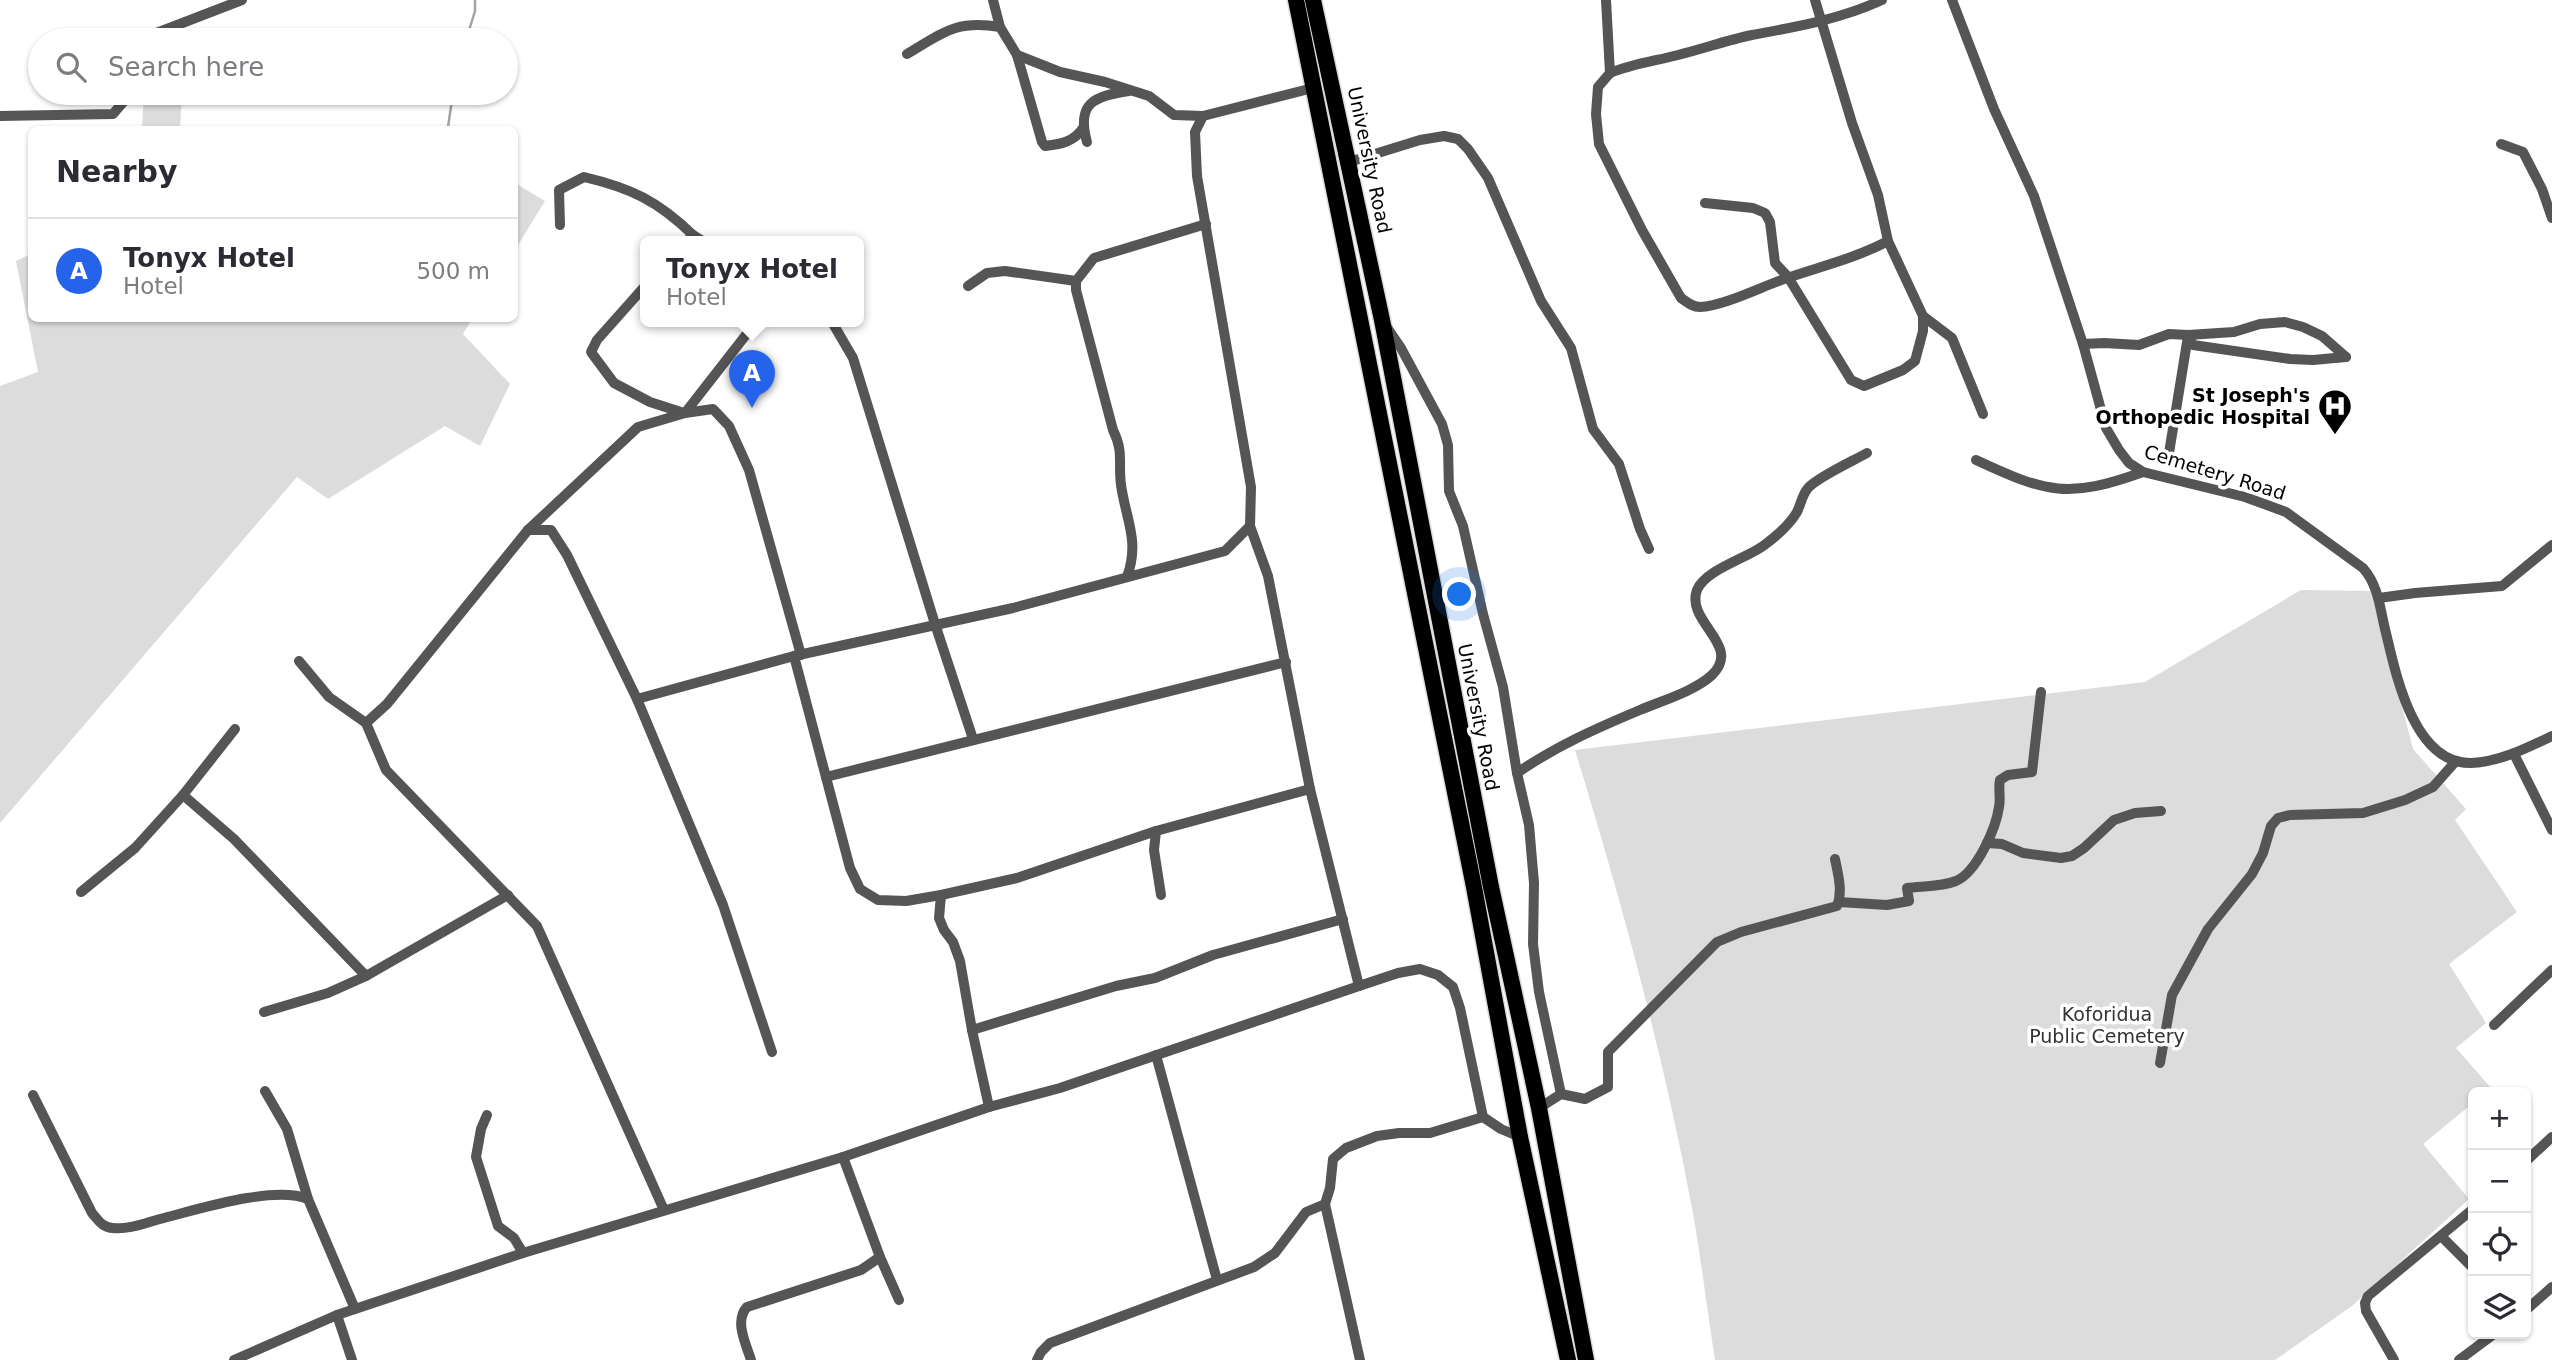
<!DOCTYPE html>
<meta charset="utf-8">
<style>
:root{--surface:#fff;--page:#f2f2f3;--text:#2b2b33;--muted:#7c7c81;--line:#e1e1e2;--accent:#2563eb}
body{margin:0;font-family:"DejaVu Sans",sans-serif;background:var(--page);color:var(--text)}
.controls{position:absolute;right:21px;bottom:21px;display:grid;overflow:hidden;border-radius:10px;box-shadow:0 2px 5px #0004}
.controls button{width:63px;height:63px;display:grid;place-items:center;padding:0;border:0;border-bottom:2px solid var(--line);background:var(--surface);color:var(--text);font:35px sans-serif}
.you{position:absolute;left:1460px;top:595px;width:24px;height:24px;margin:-18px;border:5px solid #fff;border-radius:50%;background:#1a73e8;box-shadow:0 0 0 10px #1a73e833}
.badge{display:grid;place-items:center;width:46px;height:46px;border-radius:50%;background:var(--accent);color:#fff;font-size:23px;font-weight:700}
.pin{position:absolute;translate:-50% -58px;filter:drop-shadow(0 2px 4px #0008)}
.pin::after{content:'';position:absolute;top:37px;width:24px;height:21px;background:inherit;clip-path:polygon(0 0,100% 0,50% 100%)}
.popup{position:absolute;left:640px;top:236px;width:224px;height:91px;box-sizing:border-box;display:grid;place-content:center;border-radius:10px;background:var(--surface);filter:drop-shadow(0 2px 5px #0005);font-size:23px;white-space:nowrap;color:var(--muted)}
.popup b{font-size:26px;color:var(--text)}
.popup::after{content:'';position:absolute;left:50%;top:100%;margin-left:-14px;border:14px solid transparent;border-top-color:var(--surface)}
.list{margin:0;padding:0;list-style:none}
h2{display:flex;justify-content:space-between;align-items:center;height:91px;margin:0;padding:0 28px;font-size:30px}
h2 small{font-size:23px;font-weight:400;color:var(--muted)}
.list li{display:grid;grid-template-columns:46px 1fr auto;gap:21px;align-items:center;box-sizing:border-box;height:105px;padding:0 28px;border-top:2px solid var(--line)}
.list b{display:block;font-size:26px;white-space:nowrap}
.list p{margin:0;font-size:23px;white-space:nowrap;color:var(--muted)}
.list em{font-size:23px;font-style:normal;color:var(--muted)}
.icon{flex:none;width:38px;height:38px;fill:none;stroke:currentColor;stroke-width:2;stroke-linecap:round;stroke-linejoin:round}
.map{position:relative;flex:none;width:2552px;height:1360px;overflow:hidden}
.search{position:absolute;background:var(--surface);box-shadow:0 2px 5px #0004;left:28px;top:28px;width:490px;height:77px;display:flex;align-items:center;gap:18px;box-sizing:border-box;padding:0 24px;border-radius:38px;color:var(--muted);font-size:26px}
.panel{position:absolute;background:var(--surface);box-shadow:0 2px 5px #0004;left:28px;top:126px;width:490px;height:196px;border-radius:10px}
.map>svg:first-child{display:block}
</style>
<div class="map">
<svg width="2552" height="1360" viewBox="0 0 2552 1360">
<rect width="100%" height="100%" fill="#fff"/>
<g fill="#dcdcdc">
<path d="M144,93h38l-2,36h-38z"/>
<path d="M515,183l30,18 -30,49z"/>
<path d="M31,254l1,64 440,1 -9,15 47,50 -30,62 -35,-20 -117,73 -31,-22 -297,346v-437l38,-14 -22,-111z"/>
<path d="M2301,590l71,1 41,158 53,60 -11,11 62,92 -68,52 37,59 -30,25 35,40 -5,4h-13v11l-50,41 46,55 -117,107 -77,54h-560c-8,-51 -14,-102 -23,-152 -29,-155 -71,-308 -117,-458l570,-68z"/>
</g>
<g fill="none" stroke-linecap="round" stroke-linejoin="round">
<g stroke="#a3a3a3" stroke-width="2.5">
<path d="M466,40l9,-29v-11"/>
<path d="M448,127l5,-34"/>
</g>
<g stroke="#dbdbdb" stroke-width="19">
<g id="trunk">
<path d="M1296,0l178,887 46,250 48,223"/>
<path d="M1313,0l69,320 109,567 48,221 47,252"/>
</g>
</g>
<g stroke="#555" stroke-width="10">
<path d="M993,0l7,27"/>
<path d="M1606,0l4,73c22,-9 45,-12 68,-18 25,-6 49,-15 74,-20 44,-8 89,-16 130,-35"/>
<path d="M1952,0l42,109 40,87 49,148 23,84 13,22 10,13 14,9 102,25 41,15 77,56c16,18 17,42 23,65 10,42 28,131 85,130 28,-1 56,-15 81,-27"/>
<path d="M144,40l2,-3 96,-37"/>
<path d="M907,54c37,-22 49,-34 93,-27l17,28 43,17 45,10 44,14 25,19 29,1"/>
<path d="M1017,55l25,87 3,4c16,-2 29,-4 38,-18"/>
<path d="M1610,73l-12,14 -2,27 3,30 43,86 39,68c6,4 11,9 19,9 24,-1 63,-21 87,-29 35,-12 69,-20 101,-37l-10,-46 -26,-72 -37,-123"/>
<path d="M0,116l113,-2 18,-21"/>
<path d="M1087,142c-11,-39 7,-46 42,-51"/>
<path d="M2501,144l22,8 19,37 10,29"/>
<path d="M1349,162l71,-22 24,-4 14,3 10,10 20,29 53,123 30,47 22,81 26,35 21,65 9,20"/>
<path d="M1705,203l48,5 12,5 5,9 5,41 13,14 63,103 13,6 39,-16 12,-9 8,-30v-15l-35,-75"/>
<path d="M560,225l-1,-35 25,-13c47,11 74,24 109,58"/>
<path d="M686,242l7,-7 11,7"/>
<path d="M645,286l-48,54 -6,12 23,31 36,19 34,11"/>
<path d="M968,286l19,-13 18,-2 71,10"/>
<path d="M1923,316l29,22 31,76"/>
<path d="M832,322l21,36 82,266 38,115"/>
<path d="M1386,326l15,22 41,76 6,21 1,46 14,35 20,88 20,73 14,86 12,52 5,58 -1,61 6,48 22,102"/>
<path d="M2188,335l5,10 97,14 23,1 33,-3"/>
<path d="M2083,344l21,-1 35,2 30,-11 19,1 46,-3 26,-8 25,-2 18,5 19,9 24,21"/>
<path d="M685,413l71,-91"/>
<path d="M2169,453l19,-117"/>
<path d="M1976,460c71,33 92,39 167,12"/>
<path d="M528,530l110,-103 47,-14 28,-4 16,17 20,44 52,185"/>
<path d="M1127,577c13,-36 -1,-57 -6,-92 -3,-23 3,-33 -8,-55l-37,-140v-9l18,-23 112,-34"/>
<path d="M2379,598l36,-5 87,-7 50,-41"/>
<path d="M794,656l56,212 10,21 18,11 28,1 35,-6 76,-17 139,-47 154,-42"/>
<path d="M299,661l30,36 37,26 21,-19 141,-174h23l16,25 70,144 86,206 49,147"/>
<path d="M637,699l157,-43 219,-48 212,-57 25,-25"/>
<path d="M366,723l20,47 151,156 127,284"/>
<path d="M2514,754l38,76"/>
<path d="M1517,773c39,-27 80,-45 123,-63 21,-9 55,-19 72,-35 31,-30 -27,-53 -15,-85 8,-20 50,-32 66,-44 11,-8 27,-22 34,-34 4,-8 5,-17 11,-24 10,-11 45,-27 59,-35"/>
<path d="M826,777l460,-115"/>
<path d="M183,795l51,44 132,137"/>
<path d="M1156,831l-2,19 7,45"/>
<path d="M1987,843l15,1 21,9 38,5 11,-2 12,-8 30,-28 21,-7 26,-2"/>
<path d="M81,892l54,-44 48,-53 52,-66"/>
<path d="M941,895l-2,23 5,12 9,12 7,19 12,69 17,77"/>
<path d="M1839,902l48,3 22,-4 -2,-13c15,-2 34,-1 49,-7 21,-9 40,-53 43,-74 2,-10 -1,-18 1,-27l8,-5 24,-3 9,-80"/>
<path d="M1359,986l39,-13 22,-4 18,6 15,12 7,21 23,109 18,12 19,8"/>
<path d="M264,1012l64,-19 38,-17 142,-81"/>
<path d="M2494,1025l58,-55"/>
<path d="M972,1030l144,-44 39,-8 58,-23 130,-36"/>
<path d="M1156,1055l61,225"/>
<path d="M2160,1063l12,-68 36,-66 44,-55 11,-21 8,-27 7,-8 12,-3 73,-2 42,-13 28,-13 23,-26"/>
<path d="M265,1091l22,38 21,70"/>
<path d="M33,1095l59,118c6,7 11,15 21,15 15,2 32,-5 47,-9 36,-9 113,-34 148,-20l47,110"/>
<path d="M1539,1108l22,-14 24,5 23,-12v-35l109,-110 24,-10 96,-26c6,-15 1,-32 -2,-47"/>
<path d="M487,1115l-6,14 -5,28 22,69 16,12 9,15"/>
<path d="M843,1157l37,100 19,43"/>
<path d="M2526,1161l26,-24"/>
<path d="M1325,1204l35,156"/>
<path d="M2442,1237l31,31"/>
<path d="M2526,1310l26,-23"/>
<path d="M337,1315l15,45"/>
<path d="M234,1360l103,-45 186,-62 320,-96 146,-50 71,-19 299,-102 -49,-197 -42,-213 -18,-50 1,-39 -54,-311 -2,-44 8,-16 110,-28"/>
<path d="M751,1360c-5,-16 -17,-39 -4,-53l114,-37 19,-13"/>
<path d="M1037,1360l4,-8 9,-9 204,-76 21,-14 31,-41 19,-8 5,-16 3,-29 13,-11 31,-12 22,-3h31l53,-16"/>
<path d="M2394,1360l-28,-49 -1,-8 3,-7 105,-87"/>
<path d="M2459,1360l35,-26"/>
</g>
<use href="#trunk" stroke="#000" stroke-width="16"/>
</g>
<defs>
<g id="hospital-pin" transform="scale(1.75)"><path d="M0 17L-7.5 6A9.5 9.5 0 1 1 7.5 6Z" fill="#000" stroke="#fff"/><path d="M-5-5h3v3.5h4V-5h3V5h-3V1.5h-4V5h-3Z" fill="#fff"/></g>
</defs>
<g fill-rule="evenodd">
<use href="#hospital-pin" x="2335" y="406"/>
</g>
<g text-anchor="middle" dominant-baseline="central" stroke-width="7" stroke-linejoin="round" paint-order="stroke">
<g font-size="19" fill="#000" stroke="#fff">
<text transform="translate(1370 160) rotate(78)">University Road</text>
<text transform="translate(2215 472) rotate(17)">Cemetery Road</text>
<text transform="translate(1479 717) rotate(79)">University Road</text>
</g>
<g font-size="19" font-weight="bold" fill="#000" stroke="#fff" text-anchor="end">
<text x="2310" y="395">St Joseph's<tspan x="2310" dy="22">Orthopedic Hospital</tspan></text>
</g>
<g font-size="19" fill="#333" stroke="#fff">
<text x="2107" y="1014">Koforidua<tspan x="2107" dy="22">Public Cemetery</tspan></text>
</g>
</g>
</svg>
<div class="controls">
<button>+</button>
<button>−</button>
<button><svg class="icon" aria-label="locate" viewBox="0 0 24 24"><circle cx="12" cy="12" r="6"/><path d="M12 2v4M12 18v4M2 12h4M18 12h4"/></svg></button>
<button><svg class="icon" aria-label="layers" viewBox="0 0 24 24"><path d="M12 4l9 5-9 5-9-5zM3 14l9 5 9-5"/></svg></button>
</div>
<div class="you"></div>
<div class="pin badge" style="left:752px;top:408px">A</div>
<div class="popup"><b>Tonyx Hotel</b>Hotel</div>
<div class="search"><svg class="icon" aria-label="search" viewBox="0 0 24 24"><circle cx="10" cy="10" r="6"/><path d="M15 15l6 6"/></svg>Search here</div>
<section class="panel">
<h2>Nearby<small></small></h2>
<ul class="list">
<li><span class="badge">A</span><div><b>Tonyx Hotel</b><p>Hotel</p></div><em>500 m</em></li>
</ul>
</section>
</div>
